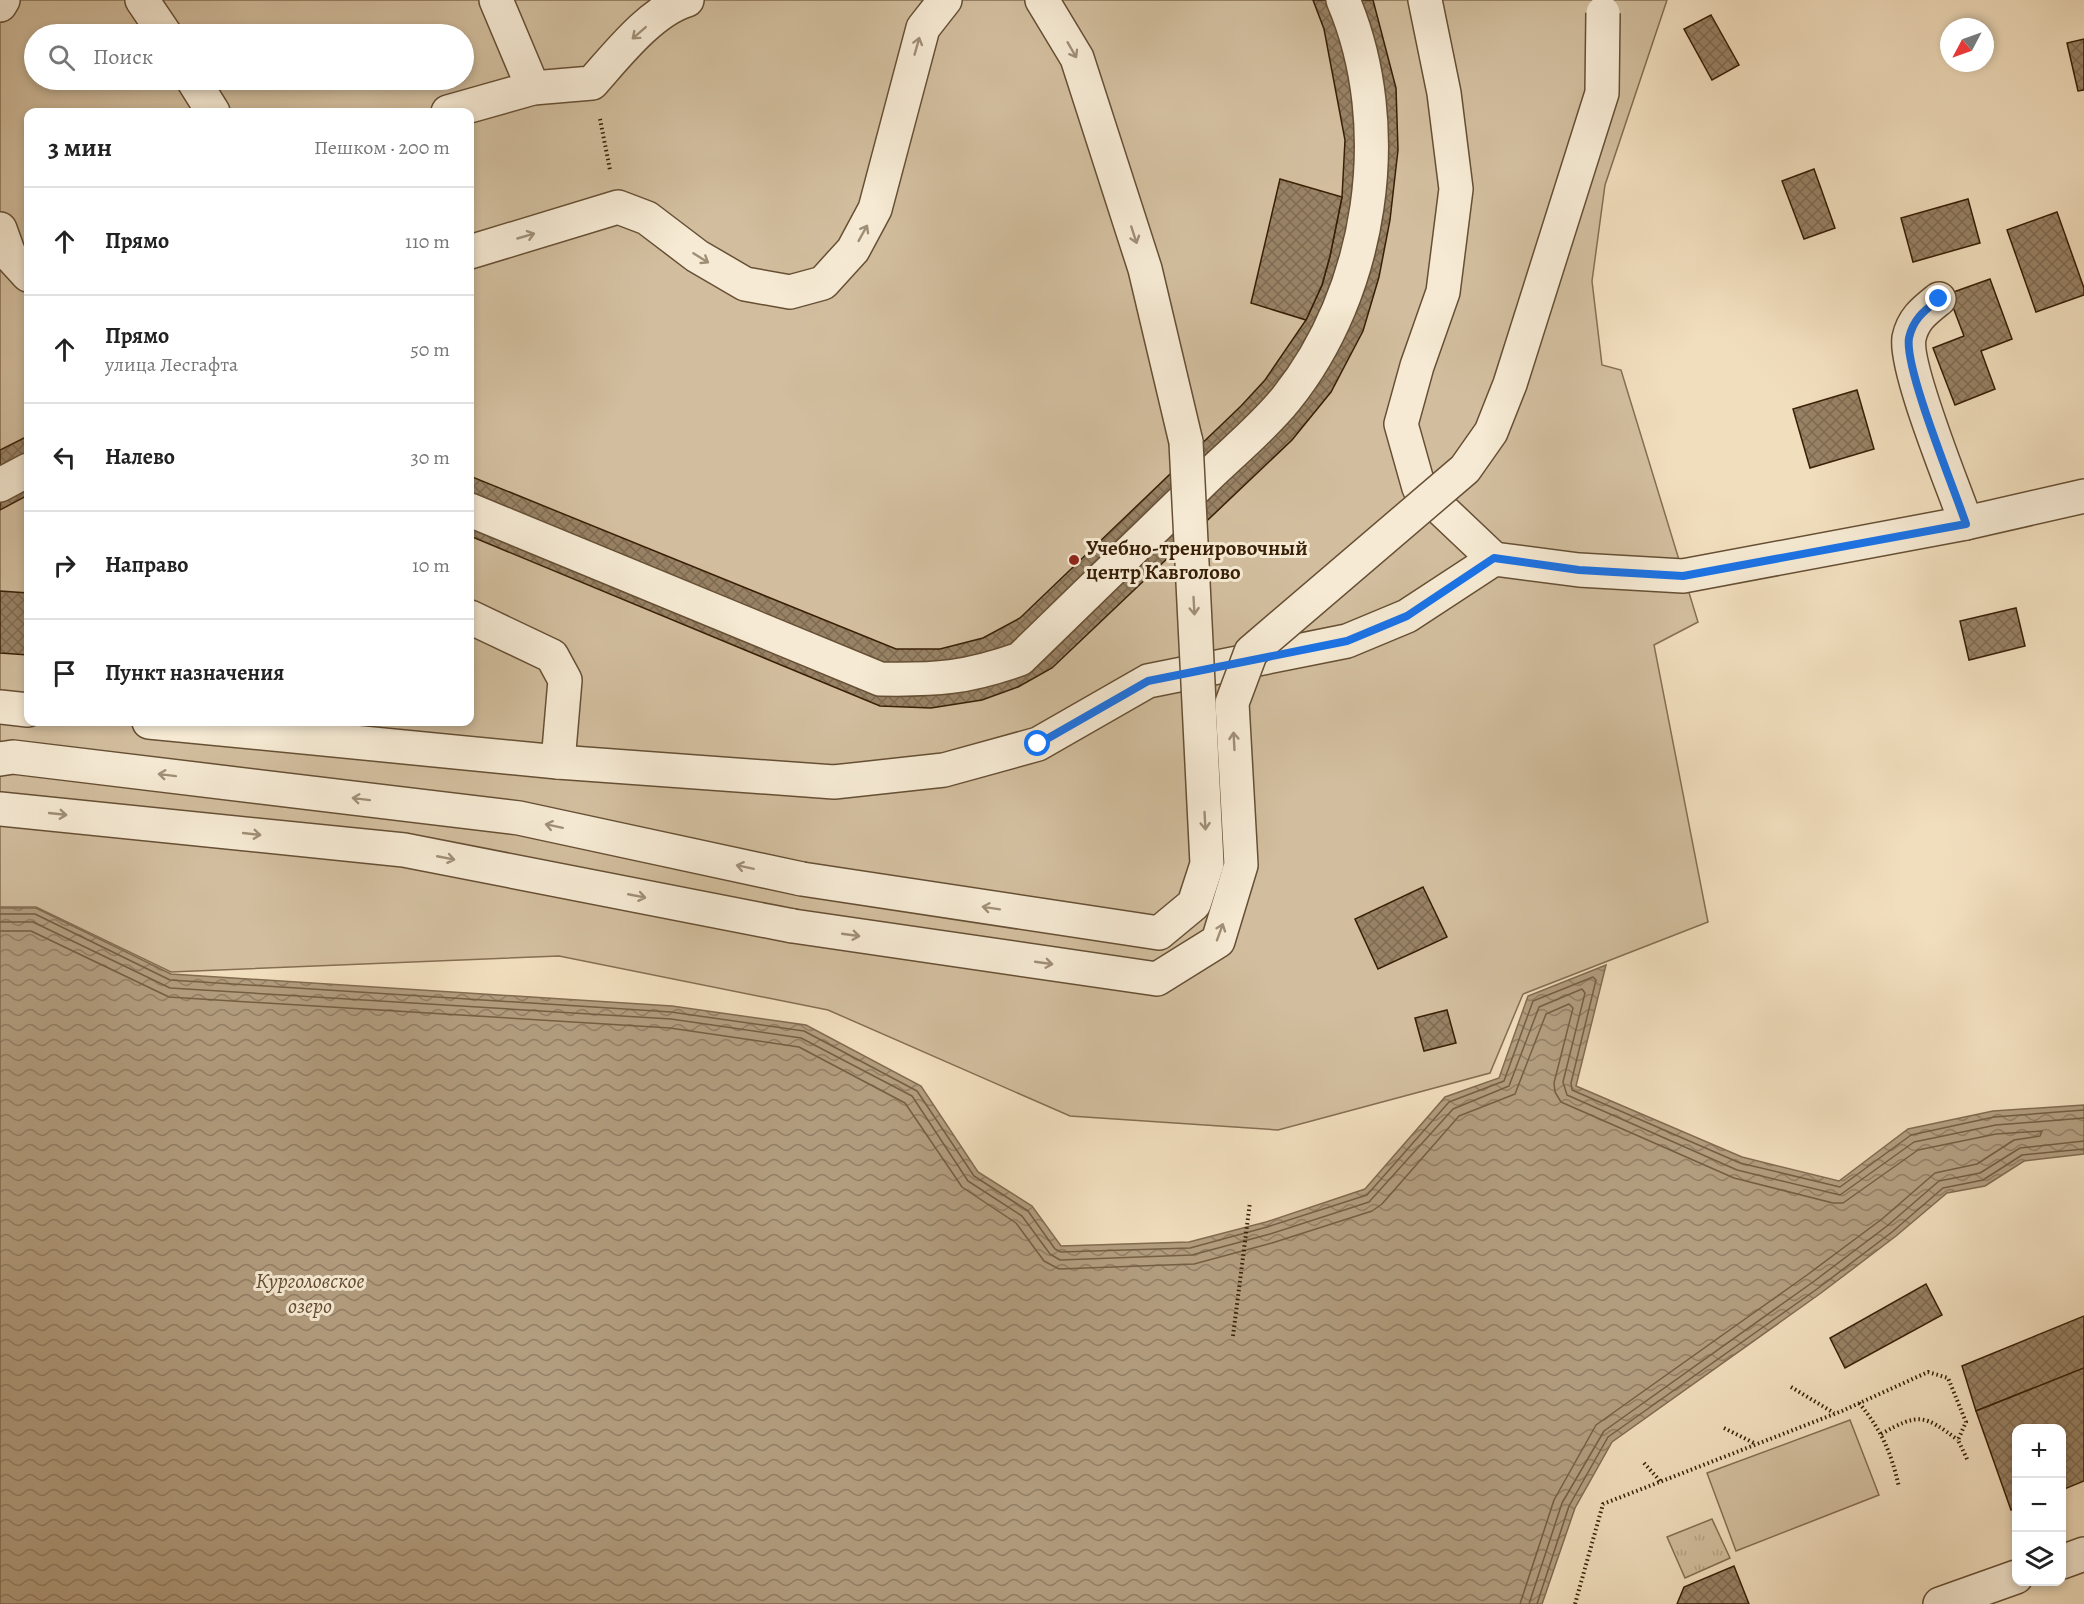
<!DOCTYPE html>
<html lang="ru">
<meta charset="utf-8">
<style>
:root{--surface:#fff;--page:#f6f6f6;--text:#222;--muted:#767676;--line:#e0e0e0}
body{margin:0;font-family:Alegreya,serif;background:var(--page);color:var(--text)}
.controls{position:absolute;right:18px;bottom:18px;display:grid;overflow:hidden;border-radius:12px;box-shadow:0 3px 9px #0003}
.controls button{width:54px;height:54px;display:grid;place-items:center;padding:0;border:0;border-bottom:2px solid var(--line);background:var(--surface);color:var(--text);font:30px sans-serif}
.compass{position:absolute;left:1940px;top:18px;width:54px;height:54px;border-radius:50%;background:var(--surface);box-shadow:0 3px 9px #0003;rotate:229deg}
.stop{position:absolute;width:18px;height:18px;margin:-14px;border:4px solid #1a73e8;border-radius:50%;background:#fff}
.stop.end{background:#1a73e8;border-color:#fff;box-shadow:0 2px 6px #0008}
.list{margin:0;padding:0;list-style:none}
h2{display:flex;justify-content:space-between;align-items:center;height:78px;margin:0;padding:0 24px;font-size:26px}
h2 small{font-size:20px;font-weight:400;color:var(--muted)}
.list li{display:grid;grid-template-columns:39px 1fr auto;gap:18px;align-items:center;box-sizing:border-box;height:108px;padding:0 24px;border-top:2px solid var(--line)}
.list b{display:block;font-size:22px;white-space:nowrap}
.list p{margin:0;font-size:20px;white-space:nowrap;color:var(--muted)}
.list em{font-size:20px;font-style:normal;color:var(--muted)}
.icon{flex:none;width:33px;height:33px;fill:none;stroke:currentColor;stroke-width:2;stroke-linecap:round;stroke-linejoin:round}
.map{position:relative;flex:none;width:2084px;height:1604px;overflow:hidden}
.search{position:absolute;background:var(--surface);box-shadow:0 3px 9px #0003;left:24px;top:24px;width:450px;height:66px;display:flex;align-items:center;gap:15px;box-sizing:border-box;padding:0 21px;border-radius:33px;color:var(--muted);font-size:22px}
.panel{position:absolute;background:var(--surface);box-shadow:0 3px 9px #0003;left:24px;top:108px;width:450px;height:618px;border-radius:12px}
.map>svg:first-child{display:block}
</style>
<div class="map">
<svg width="2084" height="1604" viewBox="0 0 2084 1604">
<defs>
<pattern id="park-tufts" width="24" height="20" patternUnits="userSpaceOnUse" patternTransform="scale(1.5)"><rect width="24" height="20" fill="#d2be9e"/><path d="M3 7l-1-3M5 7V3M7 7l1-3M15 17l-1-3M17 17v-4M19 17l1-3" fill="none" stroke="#b5a387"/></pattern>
<pattern id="water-waves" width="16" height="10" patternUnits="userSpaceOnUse" patternTransform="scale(1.5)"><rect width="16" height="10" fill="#b29d7f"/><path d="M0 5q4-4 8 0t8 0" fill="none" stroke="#927f66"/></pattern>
<pattern id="building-cross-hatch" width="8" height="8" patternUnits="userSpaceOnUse" patternTransform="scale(1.5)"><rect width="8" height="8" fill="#988265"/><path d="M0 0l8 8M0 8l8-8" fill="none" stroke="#7d6a51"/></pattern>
</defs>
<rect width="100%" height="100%" fill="#f1debd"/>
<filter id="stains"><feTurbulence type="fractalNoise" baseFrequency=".00333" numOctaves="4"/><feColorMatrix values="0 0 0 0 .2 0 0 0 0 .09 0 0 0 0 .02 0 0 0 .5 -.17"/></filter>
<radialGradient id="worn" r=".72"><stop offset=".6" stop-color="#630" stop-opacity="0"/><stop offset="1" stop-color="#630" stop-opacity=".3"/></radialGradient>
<path fill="url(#park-tufts)" stroke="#856e52" stroke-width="1.5" d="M1712,1519l18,39 -45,20 -18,-41z"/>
<g fill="#d2be9e" stroke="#856e52" stroke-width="1.5" fill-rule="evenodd">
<path d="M0,0h1667l-62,185 -13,96 10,84 19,5 77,252 -44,23 54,277 -185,72 -33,79 -212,57 -208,-14 -242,-106 -269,-54 -388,16 -135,-65h-36zM34,34h430v46h-430zM28,112h442v610h-442z"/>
<path d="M1850,1420l29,75 -143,56 -29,-78z"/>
</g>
<path fill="url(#water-waves)" stroke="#816b4f" stroke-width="1.5" d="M0,908h36l135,66 501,32 134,19 115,61 57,86 54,34 29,40 128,-4 77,-20 99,-33 80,-92 54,-19 29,-82 78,-31 -30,121 166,71 97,24 69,-52 85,-18 91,-6v49l-60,7 -39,25 -38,7 -51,43 -75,57 -209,149 -37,66 -33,96h-1542z"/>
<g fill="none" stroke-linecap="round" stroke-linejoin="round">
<g stroke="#755e42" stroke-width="1.5">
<path d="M0,914h35l135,66 501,32 133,19 113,60 57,85 54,35 27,38 6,3 129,-4 77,-21 100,-32 82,-93 55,-21 29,-80 60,-24 3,3 -25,103 1,7 168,73 100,24 71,-52 83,-18 90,-7"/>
<path d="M0,922h33l137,66 501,31 130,19 111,58 56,85 54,35 28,38 10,6 132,-5 78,-21 99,-32 84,-93 56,-23 30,-79 43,-18 3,4 -22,89 4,13 170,75 103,25 74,-53 82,-17 88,-7"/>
<path d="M0,931h31l138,66 501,31 129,19 106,56 57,84 54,36 28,38 15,8 135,-5 78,-21 100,-32 10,-7 77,-88 56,-22 31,-80 23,-10 4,4 -19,75 1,9 6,10 173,76 99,25h10l75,-53 78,-16 46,-3 -2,5 -26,4 -37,24 -42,9 -53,46 -75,56 -211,150 -42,75 -34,104"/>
<path d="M1529,1604l33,-101 42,-72 209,-149 74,-56 52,-45 41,-8 40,-25 64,-7"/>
<path d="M1537,1604l32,-98 39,-69 209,-148 75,-57 51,-44 40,-8 39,-25 62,-6"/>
</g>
</g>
<g fill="url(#building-cross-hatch)" stroke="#381f06" stroke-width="1.5">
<path d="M1313,0h60l23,88 2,62 -8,70 -11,57 -16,54 -32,61 -39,48 -240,228 -34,19 -36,13 -51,8 -51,-2 -410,-170v-60l426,173h44l43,-11 37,-20 221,-212 24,-26 41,-60 16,-35 8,-29 12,-59 3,-57 -21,-111z"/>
<path d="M1711,15l28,50 -27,15 -28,-51z"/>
<path d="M2084,39v51l-6,1 -11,-48z"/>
<path d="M1814,169l21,59 -31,11 -22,-58z"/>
<path d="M1280,179l62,18 -12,59 -8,29 -16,35 -55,-17z"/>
<path d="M1968,199l12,44 -67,19 -12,-44z"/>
<path d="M2057,212l27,76v7l-48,17 -29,-82z"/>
<path d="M1990,279l22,60 -31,12 14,38 -40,16 -22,-57 31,-12 -16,-42z"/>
<path d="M1857,390l17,59 -64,19 -17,-59z"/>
<path d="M28,436v59l-28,15v-60z"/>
<path d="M0,591l28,2v62l-28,-2z"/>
<path d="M2016,608l9,38 -56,14 -9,-39z"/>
<path d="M1423,887l24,50 -69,32 -23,-50z"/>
<path d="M1447,1010l9,33 -32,8 -9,-33z"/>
<path d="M1926,1284l16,31 -97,53 -15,-30z"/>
<path d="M2084,1316v52l-108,43 -14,-45z"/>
<path d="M2084,1368v113l-22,9v-62h-46v80l-5,2 -35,-99z"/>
<path d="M1734,1566l15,38h-72l7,-17z"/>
</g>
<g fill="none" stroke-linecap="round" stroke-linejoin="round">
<g stroke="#664f34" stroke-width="36">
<g id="minor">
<path d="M142,0l23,34"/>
<path d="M496,0l37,88"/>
<path d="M1042,0l35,58 68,211 41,173"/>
<path d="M1425,0l19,93 12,96 -13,103 -26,74 -16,58 18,64 75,71"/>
<path d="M0,5l3,-5"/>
<path d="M193,80l20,32"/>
<path d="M448,112l85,-24 59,-5c25,-28 59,-72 95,-83"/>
<path d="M0,229l9,25 19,21"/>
<path d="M470,252l148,-45 29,11 50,38 48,28 45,8 33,-9 30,-33 22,-41 48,-181 22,-28"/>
<path d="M1939,299c-15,12 -26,20 -30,39 -5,30 45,150 57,185"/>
<path d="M0,485l28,-15"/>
<path d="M470,510l410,169c57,1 86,-1 140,-20 61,-59 122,-118 182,-177 27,-27 60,-53 84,-83 86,-107 111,-272 57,-399"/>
<path d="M470,617l82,39 13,24 -7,82"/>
<path d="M0,707l28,3"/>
<path d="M149,722l409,40 276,20 110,-12 94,-26 110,-63 199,-40 60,-25 87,-57 85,11 104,6 283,-53 118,-27"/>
<path d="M0,759l13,-2 506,61 283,61"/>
<path d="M0,809l404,41 389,76"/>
<path d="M2062,1562l22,-8"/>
<path d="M1940,1604l76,-27"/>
</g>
</g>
<g stroke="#381f06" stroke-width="4" stroke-dasharray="1.5 3" stroke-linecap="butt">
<path d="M600,119l10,51"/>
<path d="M1233,1336l17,-134"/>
<path d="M1791,1387l43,26"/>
<path d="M1859,1403c23,28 32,49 40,84"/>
<path d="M1724,1428l32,16"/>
<path d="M1881,1434c38,-21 42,-20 77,6"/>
<path d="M1644,1463l17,19"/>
<path d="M1575,1604l28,-100 239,-93 86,-39 20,6 18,44 -8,18 10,21"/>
</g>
<use href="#minor" stroke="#f6ead4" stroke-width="33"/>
<g stroke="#664f34" stroke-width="36" stroke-linecap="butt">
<g id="minor-bridge">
<path d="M802,879l357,54 35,-29 13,-40 -21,-422"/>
<path d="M793,926l364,53 61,-38 23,-76 -9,-162 19,-51 214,-183 26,-37 19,-48 92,-291 1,-80"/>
</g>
</g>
<use href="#minor-bridge" stroke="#f6ead4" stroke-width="33"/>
</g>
<defs><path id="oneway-shaft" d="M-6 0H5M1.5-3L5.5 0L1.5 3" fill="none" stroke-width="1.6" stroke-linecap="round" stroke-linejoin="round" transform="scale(1.5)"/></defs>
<g stroke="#a08f77">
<use href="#oneway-shaft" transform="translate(639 33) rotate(139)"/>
<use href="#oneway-shaft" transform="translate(917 46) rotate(-74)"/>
<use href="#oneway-shaft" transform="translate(1072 50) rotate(60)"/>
<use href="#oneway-shaft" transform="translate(863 233) rotate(-61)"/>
<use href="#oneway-shaft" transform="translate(1134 235) rotate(72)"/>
<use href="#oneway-shaft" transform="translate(526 236) rotate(-16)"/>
<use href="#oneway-shaft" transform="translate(701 258) rotate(32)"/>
<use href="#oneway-shaft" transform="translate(1194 606) rotate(87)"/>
<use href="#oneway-shaft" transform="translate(1234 741) rotate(-93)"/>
<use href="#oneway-shaft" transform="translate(167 775) rotate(-173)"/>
<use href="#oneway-shaft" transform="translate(361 799) rotate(-173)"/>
<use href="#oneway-shaft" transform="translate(58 814) rotate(6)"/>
<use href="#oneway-shaft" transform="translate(1205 821) rotate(87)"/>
<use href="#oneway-shaft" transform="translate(554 826) rotate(-168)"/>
<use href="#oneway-shaft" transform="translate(252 834) rotate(6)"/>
<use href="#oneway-shaft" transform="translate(446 858) rotate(11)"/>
<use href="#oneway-shaft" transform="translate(745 867) rotate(-168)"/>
<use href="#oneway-shaft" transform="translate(637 896) rotate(11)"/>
<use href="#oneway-shaft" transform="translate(991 908) rotate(-171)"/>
<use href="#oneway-shaft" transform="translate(1220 932) rotate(-70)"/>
<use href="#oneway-shaft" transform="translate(851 935) rotate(8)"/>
<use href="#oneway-shaft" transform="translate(1044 963) rotate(8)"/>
</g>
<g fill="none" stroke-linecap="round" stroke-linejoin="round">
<path stroke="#1a73e8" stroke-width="8" d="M1038,744l110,-63 199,-40 60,-25 87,-58 85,12 104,6 283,-52c-12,-36 -62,-156 -57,-186 4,-19 15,-27 30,-39"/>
</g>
<circle fill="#8f2418" stroke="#f6ead4" stroke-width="2" cx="1074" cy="560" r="6"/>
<g text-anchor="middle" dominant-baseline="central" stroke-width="6" stroke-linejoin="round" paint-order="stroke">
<g font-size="21" font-weight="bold" fill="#381f06" stroke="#f6ead4" text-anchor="start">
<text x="1086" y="548">Учебно-тренировочный<tspan x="1086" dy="24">центр Кавголово</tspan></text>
</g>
<g font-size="22" font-style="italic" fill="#634b30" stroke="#f6ead4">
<text x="310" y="1281">Курголовское<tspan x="310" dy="25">озеро</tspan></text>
</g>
</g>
<rect width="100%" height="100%" filter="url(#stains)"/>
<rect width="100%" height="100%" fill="url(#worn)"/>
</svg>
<div class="controls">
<button>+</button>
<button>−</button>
<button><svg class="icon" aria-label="layers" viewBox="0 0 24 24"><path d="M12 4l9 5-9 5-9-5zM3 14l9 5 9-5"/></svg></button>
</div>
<svg class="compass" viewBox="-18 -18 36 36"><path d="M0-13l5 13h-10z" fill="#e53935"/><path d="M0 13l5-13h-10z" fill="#767676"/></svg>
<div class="stop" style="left:1038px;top:744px"></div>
<div class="stop end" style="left:1939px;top:299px"></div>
<div class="search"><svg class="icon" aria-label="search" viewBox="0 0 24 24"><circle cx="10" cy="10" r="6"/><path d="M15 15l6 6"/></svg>Поиск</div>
<section class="panel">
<h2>3 мин<small>Пешком · 200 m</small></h2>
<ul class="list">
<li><svg class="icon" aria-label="ahead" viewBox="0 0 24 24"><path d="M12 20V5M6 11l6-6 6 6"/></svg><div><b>Прямо</b></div><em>110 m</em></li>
<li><svg class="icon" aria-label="ahead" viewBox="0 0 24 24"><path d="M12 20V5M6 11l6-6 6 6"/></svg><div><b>Прямо</b><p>улица Лесгафта</p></div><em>50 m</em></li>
<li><svg class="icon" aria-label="left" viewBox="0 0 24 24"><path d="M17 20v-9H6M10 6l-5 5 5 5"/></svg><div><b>Налево</b></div><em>30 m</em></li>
<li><svg class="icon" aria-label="right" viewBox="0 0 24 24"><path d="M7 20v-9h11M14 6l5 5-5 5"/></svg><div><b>Направо</b></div><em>10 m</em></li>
<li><svg class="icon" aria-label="arrive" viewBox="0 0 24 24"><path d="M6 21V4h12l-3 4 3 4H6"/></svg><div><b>Пункт назначения</b></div></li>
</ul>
</section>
</div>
